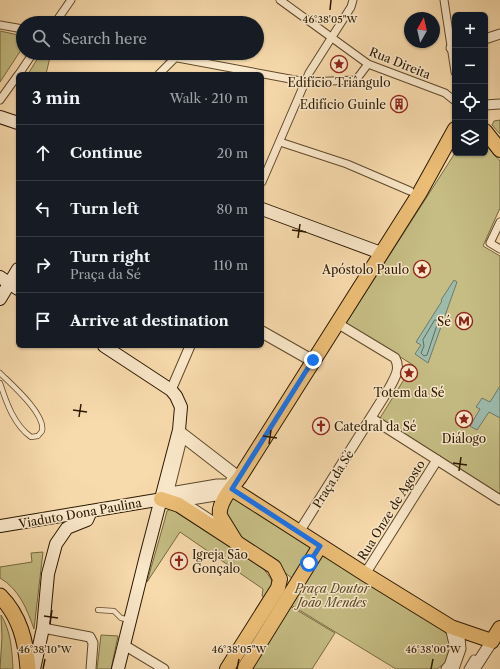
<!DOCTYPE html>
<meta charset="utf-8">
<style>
:root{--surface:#171b24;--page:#20242c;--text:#f1f3f6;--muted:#9ea1a6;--line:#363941}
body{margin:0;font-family:"Libre Caslon Text",serif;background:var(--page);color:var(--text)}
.controls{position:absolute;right:12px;top:12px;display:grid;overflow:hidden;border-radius:6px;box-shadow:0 1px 3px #0004}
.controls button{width:36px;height:36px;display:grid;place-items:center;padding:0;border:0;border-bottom:1px solid var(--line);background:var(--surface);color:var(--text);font:20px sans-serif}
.compass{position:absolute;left:404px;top:12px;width:36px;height:36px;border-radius:50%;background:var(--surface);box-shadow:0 1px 3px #0004;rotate:8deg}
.stop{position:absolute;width:12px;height:12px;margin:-9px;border:3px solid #1a73e8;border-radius:50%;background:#fff}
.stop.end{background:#1a73e8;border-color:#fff;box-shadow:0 1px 4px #0008}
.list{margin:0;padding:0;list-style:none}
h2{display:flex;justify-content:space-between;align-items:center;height:52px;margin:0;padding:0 16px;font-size:17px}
h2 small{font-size:13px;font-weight:400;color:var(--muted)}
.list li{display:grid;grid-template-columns:26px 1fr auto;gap:12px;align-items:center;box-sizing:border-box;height:56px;padding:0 16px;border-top:1px solid var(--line)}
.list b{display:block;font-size:15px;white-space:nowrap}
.list p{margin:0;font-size:13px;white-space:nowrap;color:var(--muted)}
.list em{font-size:13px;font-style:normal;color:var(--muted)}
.icon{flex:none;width:22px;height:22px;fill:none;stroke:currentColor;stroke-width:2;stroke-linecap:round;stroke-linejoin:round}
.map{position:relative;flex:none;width:500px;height:669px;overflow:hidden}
.search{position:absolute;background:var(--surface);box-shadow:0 1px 3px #0004;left:16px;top:16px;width:248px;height:44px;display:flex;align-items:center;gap:10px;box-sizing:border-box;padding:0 14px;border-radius:22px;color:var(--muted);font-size:15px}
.panel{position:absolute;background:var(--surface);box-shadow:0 1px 3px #0004;left:16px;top:72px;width:248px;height:276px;border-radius:6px}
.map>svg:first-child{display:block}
</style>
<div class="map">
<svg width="500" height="669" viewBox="0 0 500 669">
<rect width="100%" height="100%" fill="#f8dbad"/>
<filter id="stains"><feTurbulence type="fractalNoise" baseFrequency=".005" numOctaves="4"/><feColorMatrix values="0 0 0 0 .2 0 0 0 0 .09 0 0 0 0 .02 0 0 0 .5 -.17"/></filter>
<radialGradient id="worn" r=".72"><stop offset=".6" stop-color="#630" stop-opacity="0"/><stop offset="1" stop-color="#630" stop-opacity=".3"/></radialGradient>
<g fill="#c5bd84" stroke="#786a42">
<path d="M0,31l23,5v11l-23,35z"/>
<path d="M41,53h10l-5,21h-18z"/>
<path d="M500,120v14l-8,-9 2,-4z"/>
<path d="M485,144l15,17v47l-17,38 17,10v238l-120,-76 33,-53 -67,-42 109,-170h30z"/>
<path d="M231,496l80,52 -18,31 -56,-44 -13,-19z"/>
<path d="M172,508l91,60c11,15 12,14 5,32l-6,-4 1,-7 -83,-57 -33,50 18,-63 2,-8z"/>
<path d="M43,552l-9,77c-7,-20 -15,-40 -34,-51v-11l32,-5 -1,-9z"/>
<path d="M322,554l124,77 5,16 -6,16 -8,6h-41l-105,-64z"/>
<path d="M290,606l45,27 -23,36h-61z"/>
<path d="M1,615c10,16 11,35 12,54h-13l2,-32z"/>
<path d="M101,635l17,1 -7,33h-14z"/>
</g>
<g fill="#9dbbad" stroke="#6f7a68">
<path d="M454,280l3,2 -29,81 -13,-9 6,-9 -5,-3 26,-41 -1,-1z"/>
<path d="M500,386v32l-11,-6 -12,18 -7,-4 10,-17 -4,-2 6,-9 8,4z"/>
</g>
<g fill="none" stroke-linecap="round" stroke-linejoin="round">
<path stroke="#646a56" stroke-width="1" d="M435,320h2l1,2 -11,33 -3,1 -3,-3 3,-7 -1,-6z"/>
<g stroke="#5e492b" stroke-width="6">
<g id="service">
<path d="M0,373c11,11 46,41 42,58 -1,2 -3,3 -4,5l-7,1c-17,-12 -25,-35 -31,-54"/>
<path d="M98,610l16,1 7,7 9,2"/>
</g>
</g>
<g stroke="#5e492b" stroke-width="9">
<g id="pedestrian">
<path d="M280,0l88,64 77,29 10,8"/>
<path d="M444,0l11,72"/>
<path d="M55,23l16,-23"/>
<path d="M0,25l23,4"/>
<path d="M151,53l155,29 50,-2 12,-16"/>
<path d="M19,74l14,-21"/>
<path d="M159,74l16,-16"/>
<path d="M0,100l18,-25"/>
<path d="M280,142l67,22 63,27"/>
<path d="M262,182l47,-109 42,-66 2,-7"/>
<path d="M500,222l-10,21 10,6"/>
<path d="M183,439l49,38 -4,6h-11l-47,8z"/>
<path d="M222,496c-7,12 -8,17 0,30l-37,-24z"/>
<path d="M455,669l7,-20 -1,-12"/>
<path d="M468,669l6,-10"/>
</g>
</g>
<g stroke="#5e492b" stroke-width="11">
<g id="minor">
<path d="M485,39l15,-5"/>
<path d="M451,48l4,-1"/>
<path d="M485,105l15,-1"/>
<path d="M171,390l19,-44"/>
<path d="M371,418l129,82"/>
<path d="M179,430l61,47"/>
<path d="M299,532l91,-145c5,-10 11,-18 5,-29l-58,-35"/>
<path d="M365,574l72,-114"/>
<path d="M43,628l47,9 3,6 -2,26"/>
<path d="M124,645l40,24"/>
</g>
</g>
<g stroke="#5e492b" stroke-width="13">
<g id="tertiary">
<path d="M262,332l51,29"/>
<path d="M447,669l3,-3 6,-18 -5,-21"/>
<path d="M474,669l18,-28"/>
</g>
</g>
<g stroke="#2a1800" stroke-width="14">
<g id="secondary">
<path d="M0,117l18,6"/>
<path d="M262,209l119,44"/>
<path d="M0,277l18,12"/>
<path d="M0,299l18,-30"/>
<path d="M104,346l67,44 5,6 5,11 -2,23 -33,126 -28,113"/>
<path d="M0,526l217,-36 15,-1"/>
<path d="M34,669l9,-41 5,-54 8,-30 11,-16 20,-8 4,-9"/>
</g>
</g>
<g stroke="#2a1800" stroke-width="16">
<g id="primary">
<path d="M485,131l15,19"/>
<path d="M232,489l133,85 86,53 41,14 8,-13"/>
<path d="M161,499l18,6 95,62 6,12 -2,9 -51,81"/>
<path d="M236,542l-16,-26c-2,-14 12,-28 20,-39l179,-283 36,-65"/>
<path d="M244,669l76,-123"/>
</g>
</g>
<g stroke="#2a1800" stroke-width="17">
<path id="trunk" d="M0,596c20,20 26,46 28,73"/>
</g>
<use href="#service" stroke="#fae8ca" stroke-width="4.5"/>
<use href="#pedestrian" stroke="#fae8ca" stroke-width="7"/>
<use href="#minor" stroke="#fae8ca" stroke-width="9"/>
<use href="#tertiary" stroke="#fae8ca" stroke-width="11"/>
<use href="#secondary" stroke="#fae8ca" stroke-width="12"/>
<use href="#primary" stroke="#ecbe76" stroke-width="14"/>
<use href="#trunk" stroke="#ecbe76" stroke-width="15"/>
</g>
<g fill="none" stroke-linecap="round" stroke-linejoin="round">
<path stroke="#1a73e8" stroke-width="5" d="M309,563l11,-17 -88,-57 81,-129"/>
</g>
<path fill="none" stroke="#2a1800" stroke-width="1.5" d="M330,10l1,-10M292,230l14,2M298,238l2,-14M73,410l14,2M79,417l2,-13M263,436l14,2M269,444l2,-14M453,463l14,2M459,471l2,-14M44,616l14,2M50,624l2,-14M43,669l2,-10M237,669l2,-10M431,669l2,-10"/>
<defs>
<g id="sight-ring" transform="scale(0.9)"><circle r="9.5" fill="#fae8ca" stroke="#8f2418" stroke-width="1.5"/><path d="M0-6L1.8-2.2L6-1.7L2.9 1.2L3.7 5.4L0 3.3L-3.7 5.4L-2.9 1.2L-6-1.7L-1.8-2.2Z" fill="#8f2418"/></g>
<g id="building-ring" transform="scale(0.9)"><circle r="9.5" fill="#fae8ca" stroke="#8f2418" stroke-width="1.5"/><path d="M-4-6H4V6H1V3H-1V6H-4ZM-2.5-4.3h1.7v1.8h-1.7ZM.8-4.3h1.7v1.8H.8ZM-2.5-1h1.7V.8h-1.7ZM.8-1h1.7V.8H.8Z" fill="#8f2418"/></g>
<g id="metro-ring" transform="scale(0.9)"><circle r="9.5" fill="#fae8ca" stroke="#8f2418" stroke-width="1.5"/><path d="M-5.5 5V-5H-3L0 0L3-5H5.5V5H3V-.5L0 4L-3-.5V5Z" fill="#8f2418"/></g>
<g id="church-ring" transform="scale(0.9)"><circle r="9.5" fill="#fae8ca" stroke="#8f2418" stroke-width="1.5"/><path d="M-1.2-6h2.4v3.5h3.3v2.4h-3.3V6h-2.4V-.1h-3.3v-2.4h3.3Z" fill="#8f2418"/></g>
</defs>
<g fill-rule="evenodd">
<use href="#sight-ring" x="339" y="64"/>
<use href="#building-ring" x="399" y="104"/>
<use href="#sight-ring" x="422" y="269"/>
<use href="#metro-ring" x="464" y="321"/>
<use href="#sight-ring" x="409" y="373"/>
<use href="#sight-ring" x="464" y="419"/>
<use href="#church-ring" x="321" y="426"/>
<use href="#church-ring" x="179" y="561"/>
</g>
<g text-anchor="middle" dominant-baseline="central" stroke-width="3" stroke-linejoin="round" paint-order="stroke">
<g font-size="12" fill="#2a1800" stroke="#fae8ca">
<text transform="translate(400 63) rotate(22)">Rua Direita</text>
<text transform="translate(333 479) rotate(-58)">Praça da Sé</text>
<text transform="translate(391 510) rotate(-58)">Rua Onze de Agosto</text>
<text transform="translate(80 513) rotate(-10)">Viaduto Dona Paulina</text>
</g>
<g font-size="12" fill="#2a1800" stroke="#fae8ca">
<text x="339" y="82">Edifício Triângulo</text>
<text x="386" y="104" text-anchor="end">Edifício Guinle</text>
<text x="409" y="269" text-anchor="end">Apóstolo Paulo</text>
<text x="451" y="321" text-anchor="end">Sé</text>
<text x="409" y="392">Totem da Sé</text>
<text x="334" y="426" text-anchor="start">Catedral da Sé</text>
<text x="464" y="438">Diálogo</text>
<text x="192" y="554" text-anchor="start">Igreja São<tspan x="192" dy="14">Gonçalo</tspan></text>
</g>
<g font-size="12" font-style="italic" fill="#584a28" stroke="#fae8ca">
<text x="332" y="588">Praça Doutor<tspan x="332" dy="14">João Mendes</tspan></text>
</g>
</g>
<g font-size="10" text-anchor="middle" fill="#2a1800" stroke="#fae8ca" stroke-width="3" stroke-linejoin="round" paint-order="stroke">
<text x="330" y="23">46°38'05"W</text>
<text x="45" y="653">46°38'10"W</text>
<text x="239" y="653">46°38'05"W</text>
<text x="433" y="653">46°38'00"W</text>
</g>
<rect width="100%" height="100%" filter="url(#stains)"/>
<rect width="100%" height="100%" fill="url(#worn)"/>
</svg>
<div class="controls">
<button>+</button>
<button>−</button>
<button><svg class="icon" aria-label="locate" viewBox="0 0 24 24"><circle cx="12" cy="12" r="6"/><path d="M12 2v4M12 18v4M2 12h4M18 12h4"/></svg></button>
<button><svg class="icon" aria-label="layers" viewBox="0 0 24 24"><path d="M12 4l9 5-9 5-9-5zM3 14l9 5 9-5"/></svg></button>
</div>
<svg class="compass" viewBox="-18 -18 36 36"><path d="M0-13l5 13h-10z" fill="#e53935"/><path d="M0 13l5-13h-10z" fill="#9ea1a6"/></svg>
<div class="stop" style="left:309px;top:563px"></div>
<div class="stop end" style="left:313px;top:360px"></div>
<div class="search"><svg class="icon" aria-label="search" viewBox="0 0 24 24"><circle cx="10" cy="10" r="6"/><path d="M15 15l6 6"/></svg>Search here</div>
<section class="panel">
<h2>3 min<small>Walk · 210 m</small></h2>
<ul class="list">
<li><svg class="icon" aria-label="ahead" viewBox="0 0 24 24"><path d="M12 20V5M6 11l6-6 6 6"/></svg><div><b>Continue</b></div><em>20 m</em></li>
<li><svg class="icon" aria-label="left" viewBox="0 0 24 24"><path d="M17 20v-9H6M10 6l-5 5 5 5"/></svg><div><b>Turn left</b></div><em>80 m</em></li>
<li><svg class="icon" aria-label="right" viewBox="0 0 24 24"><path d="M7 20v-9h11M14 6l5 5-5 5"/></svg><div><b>Turn right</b><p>Praça da Sé</p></div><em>110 m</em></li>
<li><svg class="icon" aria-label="arrive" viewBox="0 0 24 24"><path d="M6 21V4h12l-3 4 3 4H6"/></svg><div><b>Arrive at destination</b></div></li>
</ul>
</section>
</div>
